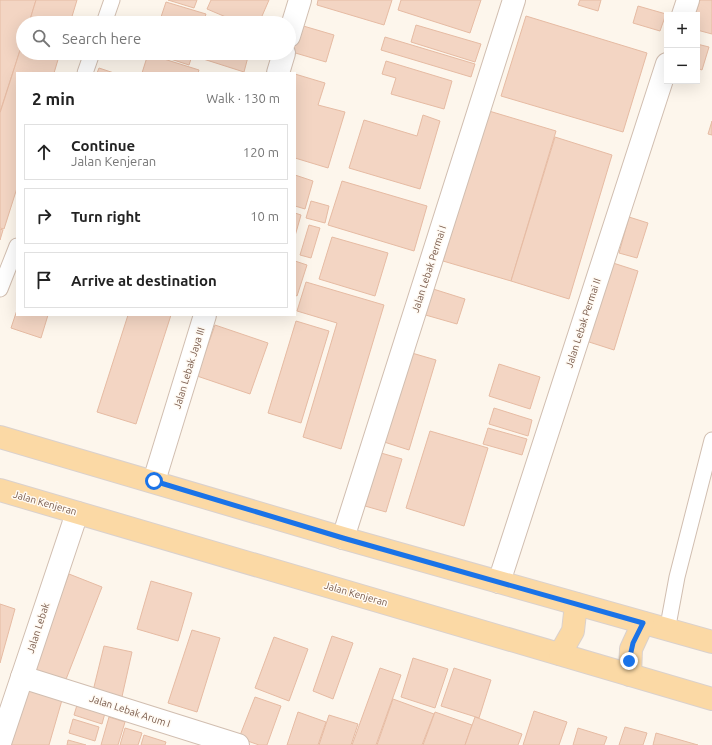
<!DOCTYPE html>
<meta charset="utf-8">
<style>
:root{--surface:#fff;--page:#f6f6f6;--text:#222;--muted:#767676;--line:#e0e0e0}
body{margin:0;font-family:Ubuntu,sans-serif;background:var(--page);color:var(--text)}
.controls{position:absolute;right:12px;top:12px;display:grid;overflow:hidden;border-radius:0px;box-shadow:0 4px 16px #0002}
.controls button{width:36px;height:36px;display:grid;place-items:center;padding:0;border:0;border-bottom:1px solid var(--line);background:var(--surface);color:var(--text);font:20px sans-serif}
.stop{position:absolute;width:12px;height:12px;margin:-9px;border:3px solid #1a73e8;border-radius:50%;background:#fff}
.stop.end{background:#1a73e8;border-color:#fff;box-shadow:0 1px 4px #0008}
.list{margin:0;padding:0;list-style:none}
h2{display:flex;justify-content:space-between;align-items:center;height:52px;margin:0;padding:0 16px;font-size:17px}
h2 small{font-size:13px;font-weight:400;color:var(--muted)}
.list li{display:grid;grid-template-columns:26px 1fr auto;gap:12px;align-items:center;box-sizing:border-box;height:56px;margin:0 8px 8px;padding:0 8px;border:1px solid var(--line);border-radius:0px}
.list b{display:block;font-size:15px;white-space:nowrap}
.list p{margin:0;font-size:13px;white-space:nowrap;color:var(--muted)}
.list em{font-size:13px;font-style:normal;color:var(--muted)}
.icon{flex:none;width:22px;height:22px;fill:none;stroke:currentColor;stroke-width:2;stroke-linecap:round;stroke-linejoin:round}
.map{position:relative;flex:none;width:712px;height:745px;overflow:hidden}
.search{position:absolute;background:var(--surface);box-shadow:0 4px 16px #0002;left:16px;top:16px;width:280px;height:44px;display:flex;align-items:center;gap:10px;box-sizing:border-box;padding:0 14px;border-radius:22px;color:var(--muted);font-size:15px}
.panel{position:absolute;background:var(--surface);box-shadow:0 4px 16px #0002;left:16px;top:72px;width:280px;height:244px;border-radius:0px}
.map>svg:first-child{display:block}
</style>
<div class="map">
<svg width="712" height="745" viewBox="0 0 712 745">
<rect width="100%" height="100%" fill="#fdf6ec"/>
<g fill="#f3d5c3" stroke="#e6bba3">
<path d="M0,0h36l-7,23h-6v18l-23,71z"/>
<path d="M36,0h41l-7,23h-41z"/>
<path d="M168,0h29l-3,8z"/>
<path d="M211,0h58l-10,23h-19l-33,-14z"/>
<path d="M318,0h74l-8,25 -67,-20z"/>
<path d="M401,0h80l-11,33 -72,-23z"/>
<path d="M580,0h21l-3,11 -20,-6z"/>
<path d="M700,0h12v34l-15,-4v-15h-2z"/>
<path d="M166,2l40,12 -3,9h-44z"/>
<path d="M638,6l28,8 -6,17 -27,-8z"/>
<path d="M526,16l121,37 -24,79 -122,-36z"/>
<path d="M300,25l34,10 -8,27 -34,-10z"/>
<path d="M416,25l65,19 -6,18 -64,-20z"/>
<path d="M385,37l90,27 -4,13 -90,-27z"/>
<path d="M23,41v12h37l-6,20h-37v115l-13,41 -4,-1v-115z"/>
<path d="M697,44l12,3 -7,23 -5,-2z"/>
<path d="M152,53h41l-4,12z"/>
<path d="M198,53h51l-5,19 -47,-15z"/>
<path d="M148,54l51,16 -1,3h-56z"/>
<path d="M386,61l66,20 -8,28 -53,-15 5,-16 -14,-4z"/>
<path d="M99,68l15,5h-17z"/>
<path d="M295,74l30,9 -7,22 27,7 -17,56 -33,-10z"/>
<path d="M489,111l67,20 -45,150 -68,-20z"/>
<path d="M423,115l17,6 -20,68 -71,-21 15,-48 53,16z"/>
<path d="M712,121v14l-4,-1z"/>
<path d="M555,137l57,18 -43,144 -58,-18z"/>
<path d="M295,175l18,6 -8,28 -10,-3z"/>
<path d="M342,181l85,25 -13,45 -86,-26z"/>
<path d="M311,201l18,5 -4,17 -19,-5z"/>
<path d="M295,213l6,2 -6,21z"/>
<path d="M629,217l19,6 -11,35 -18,-5z"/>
<path d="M309,225l11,3 -9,30 -11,-3z"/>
<path d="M0,229l3,1 -3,10z"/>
<path d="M332,237l56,16 -13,43 -56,-17z"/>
<path d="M295,261l12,4 -10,31 -2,-1z"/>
<path d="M610,262l28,9 -24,79 -28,-9z"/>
<path d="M306,282l78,23 -43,144 -38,-12 34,-114 -40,-12z"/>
<path d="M430,288l35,11 -8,25 -35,-10z"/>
<path d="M17,310v5h31l-7,23 -30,-10z"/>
<path d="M128,315h43l-35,109 -39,-12z"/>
<path d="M296,321l33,10 -28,92 -33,-10z"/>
<path d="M215,325l53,18 -18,51 -53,-18z"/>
<path d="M405,351l31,9 -27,90 -31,-10z"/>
<path d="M499,364l41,13 -10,32 -41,-13z"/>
<path d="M494,408l38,12 -4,16 -39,-12z"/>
<path d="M488,428l39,11 -5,16 -39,-11z"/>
<path d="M430,431l58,17 -24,78 -58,-18z"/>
<path d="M381,453l21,6 -16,53 -21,-6z"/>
<path d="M69,574l33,13 -39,100 -33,-12z"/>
<path d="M151,581l41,12 -14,48 -41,-12z"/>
<path d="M0,604l15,5 -15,54z"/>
<path d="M192,630l28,8 -23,74 -29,-9z"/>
<path d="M332,636l21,7 -20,56 -20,-8z"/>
<path d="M274,637l34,12 -19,52 -34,-13z"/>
<path d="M104,646l28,6 -11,49 -29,-6z"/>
<path d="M413,658l35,11 -13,39 -34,-11z"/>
<path d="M380,668l21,7 -25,70h-24z"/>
<path d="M454,668l37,12 -12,38 -38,-12z"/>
<path d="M19,688l43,12 -13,45h-47z"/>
<path d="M255,697l26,9 -14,39h-8l-20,-7z"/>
<path d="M393,699l41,15 -12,31h-45z"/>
<path d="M77,705l28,8 -3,11 -28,-9z"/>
<path d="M534,711l33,11 -8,23h-36z"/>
<path d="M298,712l28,10 -8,23h-31z"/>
<path d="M435,712l37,13 -7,20h-42z"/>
<path d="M329,715l29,9 -7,21h-32z"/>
<path d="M109,717l16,5 -7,23h-17z"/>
<path d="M475,717l47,17 -4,11h-53z"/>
<path d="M73,719l26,8 -4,14 -26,-8z"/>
<path d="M625,727l22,6 -4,12h-24z"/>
<path d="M125,728l17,5 -4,12h-18z"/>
<path d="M578,728l29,9 -3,8h-31z"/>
<path d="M656,733l42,12h-45z"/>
<path d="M144,735l22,7 -1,3h-24z"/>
<path d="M68,740l18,5h-19z"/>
</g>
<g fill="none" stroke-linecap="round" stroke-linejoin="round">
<g stroke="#d1beb0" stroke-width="17">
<g id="service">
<path d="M104,23l8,-23"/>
<path d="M85,73l7,-20"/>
<path d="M0,289l17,-43"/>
<path d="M667,631l10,-54 35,-137"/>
</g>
</g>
<g stroke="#d1beb0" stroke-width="24">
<g id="minor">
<path d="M683,15l5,-15"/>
<path d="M289,36l11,-36"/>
<path d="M278,73l6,-20"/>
<path d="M154,481l51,-166"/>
<path d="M343,538l171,-538"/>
<path d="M499,582l168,-518"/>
<path d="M22,677l216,68"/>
<path d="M0,743l77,-230"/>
</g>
</g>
<g stroke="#dad1cd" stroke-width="24">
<g id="primary">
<path d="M0,437l343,101 369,104"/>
<path d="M0,490l712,209"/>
<path d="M560,654l13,-23 3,-27"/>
<path d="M630,675l1,-26 12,-26"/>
</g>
</g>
<use href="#service" stroke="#fff" stroke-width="15"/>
<use href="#minor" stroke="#fff" stroke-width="22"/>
<use href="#primary" stroke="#fbd9a5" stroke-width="22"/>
</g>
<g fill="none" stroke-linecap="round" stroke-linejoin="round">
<path stroke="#1a73e8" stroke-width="5" d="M154,481l189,57 300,85 -10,20 -4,18"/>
</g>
<g text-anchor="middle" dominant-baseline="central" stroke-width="3" stroke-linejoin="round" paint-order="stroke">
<g font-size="10" fill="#7a5c4d" stroke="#fffaf3">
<text transform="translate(429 269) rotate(-72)">Jalan Lebak Permai I</text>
<text transform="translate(583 323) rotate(-72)">Jalan Lebak Permai II</text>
<text transform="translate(189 368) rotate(-73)">Jalan Lebak Jaya III</text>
<text transform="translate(45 503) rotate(16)">Jalan Kenjeran</text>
<text transform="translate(356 594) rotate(16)">Jalan Kenjeran</text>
<text transform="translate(38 628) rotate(-72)">Jalan Lebak</text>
<text transform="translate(130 711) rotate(18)">Jalan Lebak Arum I</text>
</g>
</g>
</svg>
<div class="controls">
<button>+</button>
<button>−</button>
</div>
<div class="stop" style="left:154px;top:481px"></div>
<div class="stop end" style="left:629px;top:661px"></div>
<div class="search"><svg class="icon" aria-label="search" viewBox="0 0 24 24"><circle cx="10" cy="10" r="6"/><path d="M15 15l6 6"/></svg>Search here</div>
<section class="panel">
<h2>2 min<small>Walk · 130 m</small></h2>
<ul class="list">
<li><svg class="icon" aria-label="ahead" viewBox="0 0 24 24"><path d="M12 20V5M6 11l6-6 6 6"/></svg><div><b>Continue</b><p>Jalan Kenjeran</p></div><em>120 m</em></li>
<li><svg class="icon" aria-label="right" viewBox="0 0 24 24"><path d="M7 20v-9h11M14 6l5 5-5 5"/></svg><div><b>Turn right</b></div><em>10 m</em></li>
<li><svg class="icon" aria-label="arrive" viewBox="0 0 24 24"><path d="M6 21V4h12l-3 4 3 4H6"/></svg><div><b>Arrive at destination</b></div></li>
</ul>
</section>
</div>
